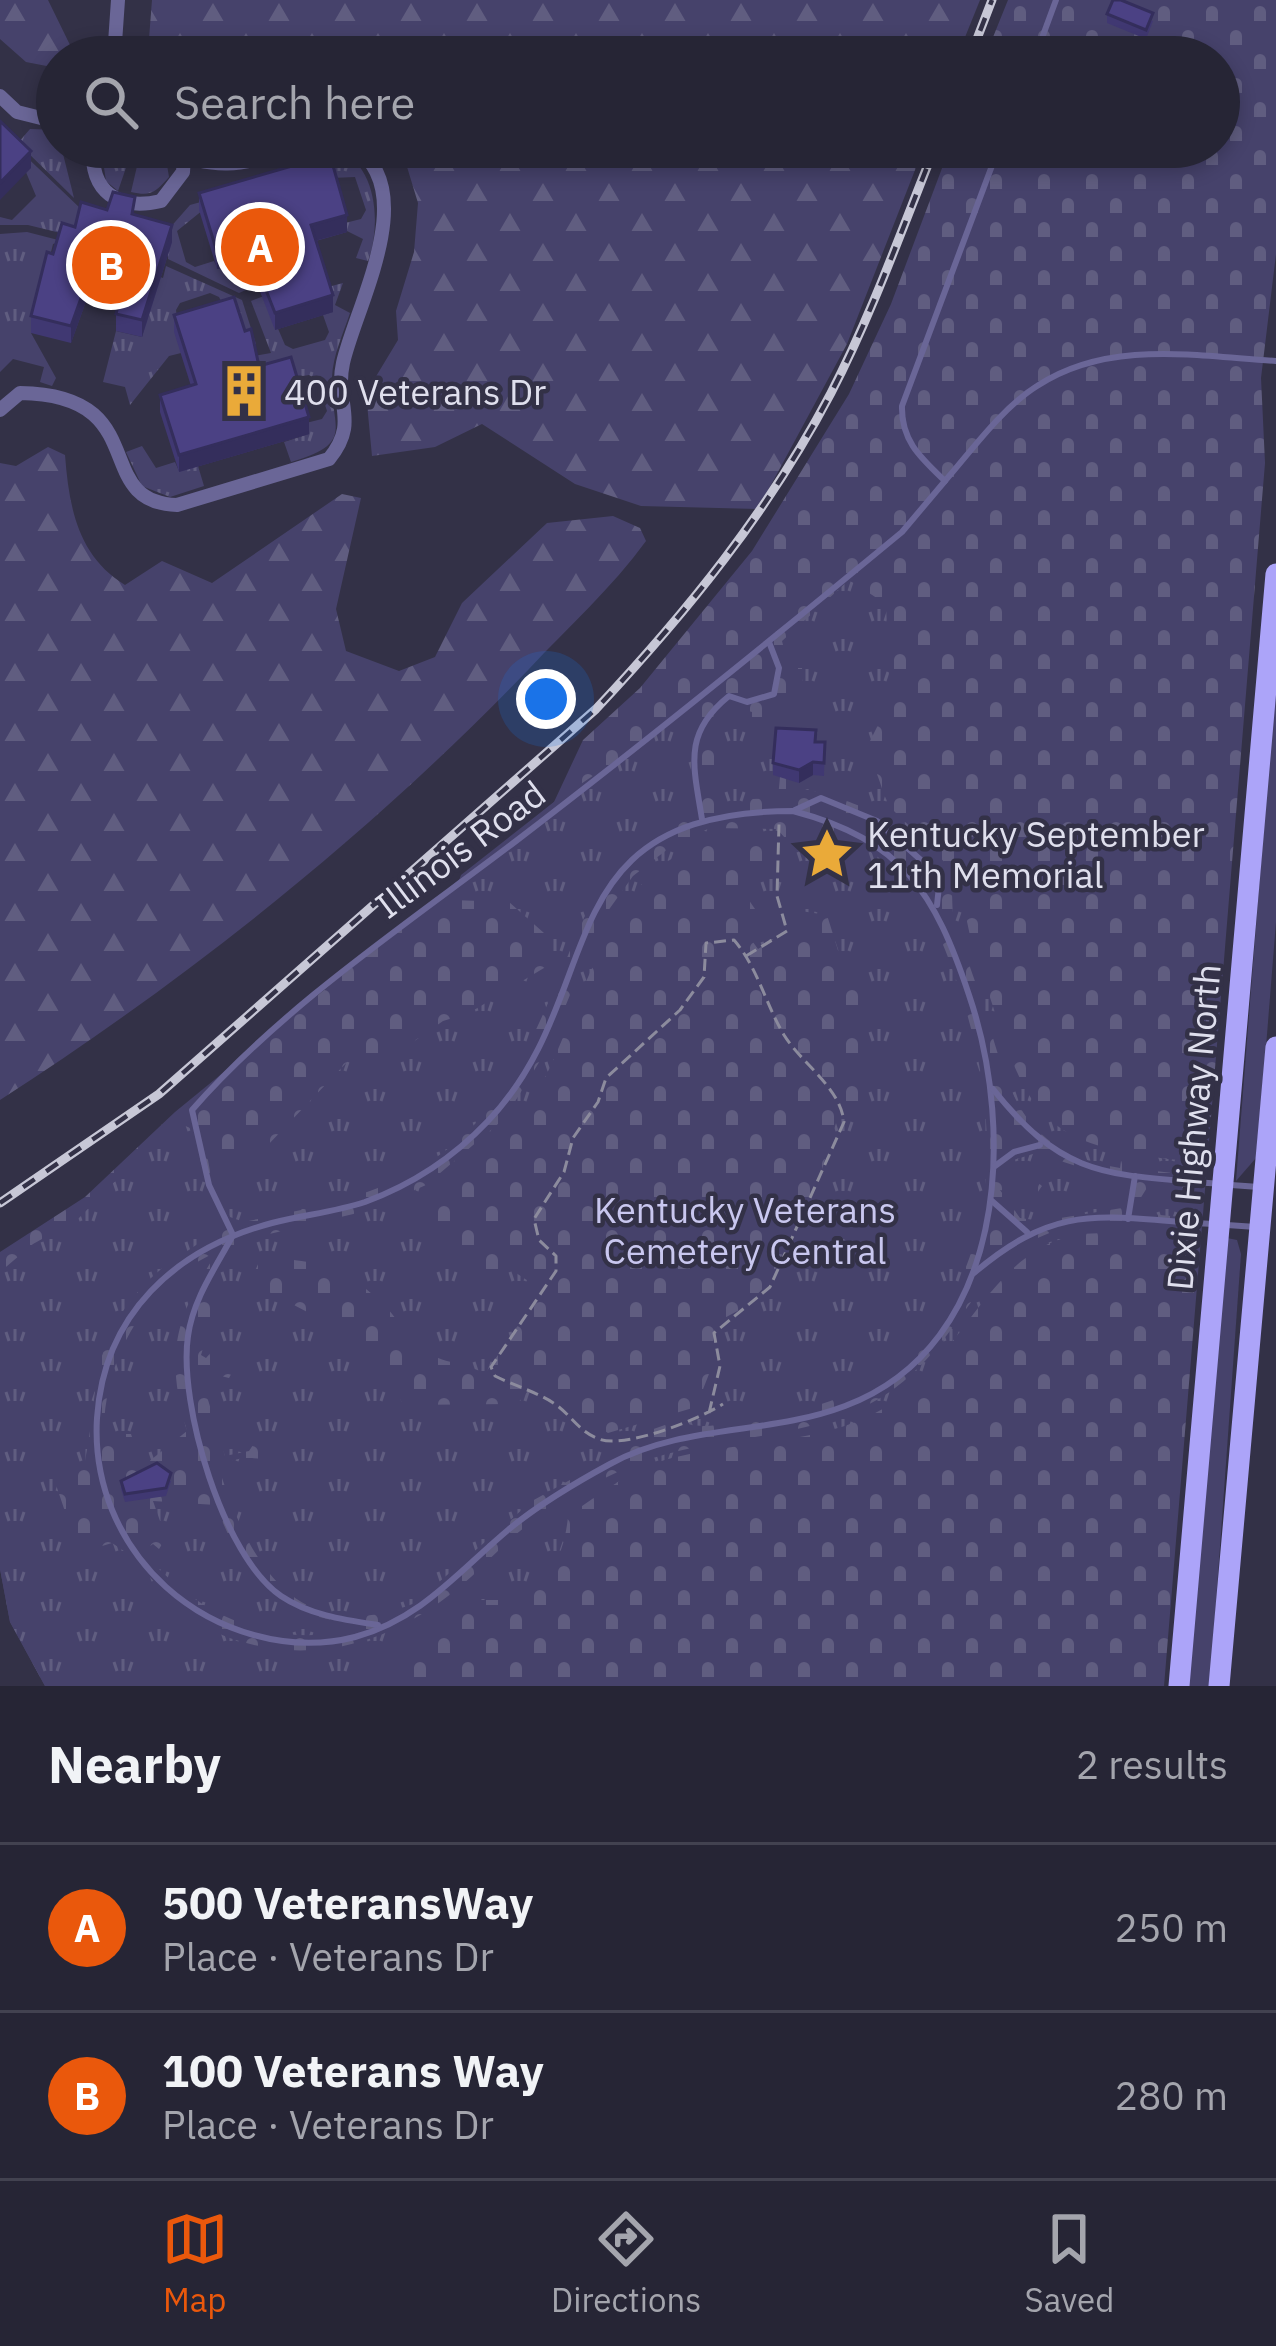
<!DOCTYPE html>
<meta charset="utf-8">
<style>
:root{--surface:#262535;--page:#323141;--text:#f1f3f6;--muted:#a4a5ad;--line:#424250;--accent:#ea580c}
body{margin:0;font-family:"IBM Plex Sans",sans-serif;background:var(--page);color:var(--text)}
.you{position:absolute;left:546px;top:699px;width:42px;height:42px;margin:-30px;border:9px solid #fff;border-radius:50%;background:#1a73e8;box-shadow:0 0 0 18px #1a73e833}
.badge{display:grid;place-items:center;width:78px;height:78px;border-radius:50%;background:var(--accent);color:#fff;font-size:39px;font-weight:700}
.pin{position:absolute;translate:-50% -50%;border:6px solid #fff;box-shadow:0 3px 12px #0006}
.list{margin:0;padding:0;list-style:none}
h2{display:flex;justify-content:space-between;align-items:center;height:156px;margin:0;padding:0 48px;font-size:51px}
h2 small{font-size:39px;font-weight:400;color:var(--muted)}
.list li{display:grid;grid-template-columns:78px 1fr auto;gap:36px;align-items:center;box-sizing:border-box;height:168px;padding:0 48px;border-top:3px solid var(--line)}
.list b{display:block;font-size:45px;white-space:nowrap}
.list p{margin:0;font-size:39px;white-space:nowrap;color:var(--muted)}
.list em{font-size:39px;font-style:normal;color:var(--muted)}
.icon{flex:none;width:66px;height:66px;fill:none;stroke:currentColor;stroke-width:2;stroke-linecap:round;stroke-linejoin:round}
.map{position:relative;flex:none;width:1276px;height:1686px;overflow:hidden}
.search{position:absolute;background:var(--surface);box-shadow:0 6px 18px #0003;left:36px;right:36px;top:36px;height:132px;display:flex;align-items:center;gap:30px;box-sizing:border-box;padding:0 42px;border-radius:66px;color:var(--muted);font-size:45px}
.sheet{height:492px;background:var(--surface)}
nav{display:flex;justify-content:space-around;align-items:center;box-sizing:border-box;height:168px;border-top:3px solid var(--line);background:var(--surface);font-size:33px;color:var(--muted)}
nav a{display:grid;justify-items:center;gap:6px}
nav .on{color:var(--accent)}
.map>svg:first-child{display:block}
</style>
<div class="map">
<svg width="1276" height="1686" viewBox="0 0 1276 1686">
<defs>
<pattern id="forest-firs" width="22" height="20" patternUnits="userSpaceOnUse" patternTransform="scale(3)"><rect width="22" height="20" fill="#46426b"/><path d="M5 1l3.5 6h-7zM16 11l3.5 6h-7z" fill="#605d80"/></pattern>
<pattern id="cemetery-stones" width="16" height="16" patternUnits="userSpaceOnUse" patternTransform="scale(3)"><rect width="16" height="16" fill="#46426b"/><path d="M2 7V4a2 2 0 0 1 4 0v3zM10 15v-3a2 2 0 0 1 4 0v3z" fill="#605d80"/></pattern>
<pattern id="park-tufts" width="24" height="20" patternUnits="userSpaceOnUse" patternTransform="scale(3)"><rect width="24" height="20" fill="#46426b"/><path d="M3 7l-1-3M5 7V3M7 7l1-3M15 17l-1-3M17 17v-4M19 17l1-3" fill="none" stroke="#605d80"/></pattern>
</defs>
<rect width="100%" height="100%" fill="#333147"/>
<g fill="#46426b">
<path d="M1276,672v250l-10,125 -10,111 -20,23z"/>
<path d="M1227,1238l10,2 4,14 -31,432h-22z"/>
</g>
<g fill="url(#forest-firs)">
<path d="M0,0h48l22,45 -2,12h-11v11l-31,-6 -26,-23z"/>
<path d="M152,0h828l-23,57h-803l-5,-18z"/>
<path d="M401,147h523l-77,197 -89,165 -117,-3 -66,-22 -93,-60 -47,23 -63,9 -6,-63 32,-53 -2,-29 18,-59 4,-49z"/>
<path d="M48,447l17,8c4,53 13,101 60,130l37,-24 50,22 130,-89 19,4 -25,111 10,42 53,20 36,-14 27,-54 85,-80 66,-7 27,12 6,13c-34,47 -78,86 -117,128 -159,165 -337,307 -529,431v-637l16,3z"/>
</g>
<path fill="url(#cemetery-stones)" d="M1008,0h268v254l-15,124 4,85 -101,1223h-1119l-35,-64 -10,-53v-317l85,-55 90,-85 379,-310 29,-62 57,-52 112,-137 97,-157 42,-90 59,-157h269v-90h-234z"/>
<g fill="url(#park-tufts)" fill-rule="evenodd">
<path d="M30,129l27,1 17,68 -56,-55z"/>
<path d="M15,146l66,63 -4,28 -49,-12h-28v-8l12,3 24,-24z"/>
<path d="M101,147h35l30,12 3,18c-15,17 -19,19 -38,15l7,-30 -9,-3 -11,32 -12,-10z"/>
<path d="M332,148c45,12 50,75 36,113l-12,-3 7,-19 -16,-8 -2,-8 16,-4 5,-9 -11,-33 -49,2 -5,-23z"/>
<path d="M219,197l-42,34 9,31 9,5 19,-6 4,8 30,-8 7,25 -16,7 -71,-34v-29l22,-25z"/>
<path d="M27,232l35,9 -9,3 -22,89 25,45 -4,8 -12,-4 4,-15 -31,-8 -13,13v-138z"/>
<path d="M166,266l76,34 14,44 -11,4 -26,-51 -9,-4 -30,10 -4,7 5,43 -12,3 -39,49 -5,-18 -22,-5 13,-51 26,6 15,-61 6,2z"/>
<path d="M343,283l-8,22 15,8c-7,21 -17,42 -18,64 -3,49 26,66 -41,85l-7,-20 25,-8 -3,-11 16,-4 5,-8 -10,-31 -8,-5 -50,8 -5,-27 17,-3 -20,-52 13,-5 21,49 8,4 32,-9 4,-8 -6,-17 10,-3 -5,-25z"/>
<path d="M142,446l14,22 19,-6 4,9 19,-5 6,20 -34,11 -28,-11 -16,-34z"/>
<path d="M849,580l37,24 4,97 -27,54c18,12 16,39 30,55 21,22 47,40 61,68 12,24 13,54 22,79 52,144 42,189 213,204l5,8 -4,6 -52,-6 -2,-12 -1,5 -14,-1 -1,7c-101,-17 -110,-75 -136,-160 -9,-29 -21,-58 -29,-87 -5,-14 0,-32 -7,-44 -27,-54 -99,-79 -153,-90l4,-8h14l12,-23 -45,21 -2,21 -26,1 -19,9 -20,-8 -6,-25 12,-2v-26l-12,-5 7,-28 15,-9 23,7v12c33,-1 54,-23 50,-56h-13l-7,-27z"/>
<path d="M688,712l11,5 -8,29v70c-31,22 -62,37 -86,67 -19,24 -29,54 -41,82 -34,82 -65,157 -146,204 -53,31 -114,40 -174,53l-14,-5 -20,-46 -7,-38 10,32 13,7 40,-25 83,-87 54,-11 40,-28 26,-8 80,-48 4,-24 -44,-39 -57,-2 9,-25 93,-73z"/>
<path d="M800,823l34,9 -13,16 3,8 9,4 5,-6 1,-20c76,35 102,94 125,170 56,177 16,385 -197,412 -26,3 -67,18 -88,4l-48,17 -5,12 -94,52 -117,102c-114,46 -163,-34 -194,-128 6,-19 25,-18 40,-16l6,-8 37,-13 -9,-8c-14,11 -23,13 -40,12l-6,9 -24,5 -23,-76 7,-7 20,5 10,-18 -13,-13 -11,1 -9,10 -5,-3 19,-61v-23l22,-24 19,-11 109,-26 56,-25 79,-67 44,-72 51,-124 33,-46 40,-31 37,-17 67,1 8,9zM772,838l-4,40 -17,-1 -7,16 11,16 16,2 4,8 -18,6 -7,13 8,11 29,-18 -6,-23 46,7 14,45 12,15 20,76 -14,50 -19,9 -18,59 -52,112 -25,26 -30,16 -6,51 -13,33 -88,26 -75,-48 -16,19 -113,1 -43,-65 -94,-49 -13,-18 6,-13c53,-4 90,10 127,48 12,13 23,33 37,43 17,12 43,12 61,23l57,-84 -32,-21 -20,14c-32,-20 -53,-48 -70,-81 41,-25 77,-50 105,-89 49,-71 75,-222 156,-259 28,-12 61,-13 91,-16z"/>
<path d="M174,1121l16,7 26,81 -1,20c-19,20 -47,31 -67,52 -62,64 -47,105 -63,180l-33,12 27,80 33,-10c36,21 54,65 94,85 89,43 179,21 252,-40 24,-19 43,-43 67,-61 35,-25 71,-47 111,-63 83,-33 184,-20 259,-76 87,-65 88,-168 220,-165l-2,11c-111,-12 -138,106 -214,164 -63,48 -153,41 -227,60 -39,10 -72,36 -104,58 -3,36 -19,76 -60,83 -16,3 -32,-2 -47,6 -25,12 -42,36 -61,57l2,24h-357l-35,-64 -10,-53v-297l33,-28 45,-25z"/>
<path d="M1036,1153l83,27 3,28 -80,13 -22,-3 -20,-28 35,6 7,-10 -6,-5 -9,5 -21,-2 -4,-6 12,-18z"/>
<path d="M1150,1183l39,6 3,21 -11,7 -31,-3 -10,-15z"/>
<path d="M217,1252c-41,65 -53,101 -30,179l-45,36 -11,-33h-27c-1,-75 43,-152 113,-182z"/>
<path d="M153,1501l63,4c18,50 44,91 97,110 14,5 34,7 44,13 -81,24 -163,-14 -214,-77l10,-7 6,5 7,-11z"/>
</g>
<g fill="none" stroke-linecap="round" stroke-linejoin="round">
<g stroke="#8c8b9d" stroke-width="3" stroke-dasharray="12 6" stroke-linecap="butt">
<path d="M746,956l41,-25 -10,-35 2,-72"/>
<path d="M709,1413l11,-47 -6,-33 56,-46 74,-165c-4,-35 -42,-58 -60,-87 -19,-32 -26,-67 -50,-95l-28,3 -2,34 -24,33 -74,68 -8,24 -25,36 -9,34 -30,47 5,21 17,16v15l-65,96 4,9c20,10 42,16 60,28 16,11 24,28 44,35 26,10 101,-20 124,-35"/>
</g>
<g stroke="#6a6697" stroke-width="6">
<path d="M1035,57l21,-57"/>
<path d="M945,481c27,-31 57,-73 92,-95 71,-47 160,-30 239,-25"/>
<path d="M795,810l26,-12 56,23 63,56 -3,28"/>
<path d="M793,811c110,29 142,82 176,184 47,138 38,350 -124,411 -76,29 -162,18 -235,58 -35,19 -71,40 -102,66 -50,42 -87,89 -153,107 -66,17 -139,-5 -189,-50 -47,-43 -73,-104 -69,-169 7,-104 78,-169 175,-195 31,-8 63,-11 93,-21 46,-17 89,-45 123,-81 124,-130 52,-309 305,-310z"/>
<path d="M702,819c-9,-55 -19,-86 27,-123l18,6 27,-8 5,-26 -10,-26"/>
<path d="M993,1089c72,91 116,85 225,95"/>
<path d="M995,1166l19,-14 26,-7"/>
<path d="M1231,1185l28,2"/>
<path d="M992,1201l35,31"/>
<path d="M1128,1219l7,-43"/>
<path d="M1227,1225l29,2"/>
<path d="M974,1273c88,-75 133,-54 240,-49"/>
<path d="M378,1625c-33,-5 -69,-10 -97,-29 -58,-39 -103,-193 -93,-260 5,-37 28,-69 45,-101l-24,-50 -17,-75c89,-102 216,-187 324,-269 131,-100 259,-204 386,-309l43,-51c-24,-23 -44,-40 -43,-75l97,-259"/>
</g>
<g stroke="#6a6697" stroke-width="14">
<path d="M114,57l4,-57"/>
<path d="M0,96l17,16 40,10"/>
<path d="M93,147c-3,45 25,64 68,54l22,-29 1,-15"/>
<path d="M157,147c64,24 77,20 140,0"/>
<path d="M0,410l20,-17c135,2 69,109 157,112l152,-46c31,-38 5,-55 14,-96 12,-55 79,-173 11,-216"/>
</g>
<g stroke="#aca4f9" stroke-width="21">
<path d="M1179,1686l97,-1112"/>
<path d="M1219,1686l57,-639"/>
</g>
<g stroke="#c7c7d6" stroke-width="9">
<g id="rail">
<path d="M970,57l22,-57"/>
<path d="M0,1203l159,-109 437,-385c91,-97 173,-198 235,-316 41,-79 71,-164 104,-246"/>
</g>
</g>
<use href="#rail" stroke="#333147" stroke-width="4.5" stroke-dasharray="14" stroke-linecap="butt"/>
</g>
<g fill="#403872">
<path d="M1107,14l46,7 -7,18 -39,-16z"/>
<path d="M199,193l148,39 -31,9 17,71 -58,18 -27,-69 -31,8 -18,-59z"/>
<path d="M107,210l28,4 37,28 -30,95 -26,-6v-17l7,-27 -29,-8 -23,64 -40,-10v-17l22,-62 22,-27z"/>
<path d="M174,315l71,16 14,35 50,68 -130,38 -19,-60v-17l31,-9 -17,-54z"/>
<path d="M816,742h9l-1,34 -11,-1 -14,8 -26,-8v-12z"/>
<path d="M121,1481h50l-5,15 -41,6 -4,-13z"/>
</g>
<g fill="#342e5c">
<path d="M31,151v17l-31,32v-17z"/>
<path d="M347,215v17l-36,10v-17z"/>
<path d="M172,225v17l-30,95v-17z"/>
<path d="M248,244v17l-31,8v-17z"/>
<path d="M94,262v17l-23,64v-17z"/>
<path d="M333,295v17l-58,18v-17z"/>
<path d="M309,417v17l-130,38v-17z"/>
<path d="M813,762v13l-14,8v-13z"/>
</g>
<g fill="#4b4184" stroke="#342e5c" stroke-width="3">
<path d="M1113,0h8l32,13 -7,17 -39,-16z"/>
<path d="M1066,50l18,7h-21z"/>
<path d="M0,121l31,30 -31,32z"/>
<path d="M330,155l17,60 -36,10 22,70 -58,18 -27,-69 -31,8 -18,-59z"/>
<path d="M113,192l22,5 -3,17 40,11 -30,95 -26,-6 11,-43 -33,-9 -23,64 -40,-10 16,-64 6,2 9,-31 13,4 6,-25 26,8z"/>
<path d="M234,297l11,34 6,-2 8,37 32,-9 18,60 -130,38 -19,-60 36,-11 -22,-69z"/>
<path d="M776,728l40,2 -1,12h10l-1,21 -11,-1 -14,8 -26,-7z"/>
<path d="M157,1463l14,10 -5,15 -41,6 -4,-13z"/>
</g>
<defs>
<g id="building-bare" transform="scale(4.14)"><path d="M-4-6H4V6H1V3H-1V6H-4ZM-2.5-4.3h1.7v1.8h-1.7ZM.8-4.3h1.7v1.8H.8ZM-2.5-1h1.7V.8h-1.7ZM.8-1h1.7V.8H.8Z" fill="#eaaa39" stroke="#333147" stroke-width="2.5" paint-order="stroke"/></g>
<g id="sight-bare" transform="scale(4.14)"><path d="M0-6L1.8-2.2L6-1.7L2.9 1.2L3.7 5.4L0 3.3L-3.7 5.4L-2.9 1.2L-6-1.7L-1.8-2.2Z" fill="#eaaa39" stroke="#333147" stroke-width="2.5" paint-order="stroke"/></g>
</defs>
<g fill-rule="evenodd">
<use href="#building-bare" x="244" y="391"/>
<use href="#sight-bare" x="827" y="854"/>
</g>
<g text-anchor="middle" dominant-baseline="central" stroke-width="9" stroke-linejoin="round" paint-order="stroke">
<g font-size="36" fill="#dfdfed" stroke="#333147" text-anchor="start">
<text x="284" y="391">400 Veterans Dr</text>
<text x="867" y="833">Kentucky September<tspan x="867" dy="41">11th Memorial</tspan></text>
</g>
<g font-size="36" fill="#dfdfed" stroke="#333147">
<text transform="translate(460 849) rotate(-37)">Illinois Road</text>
<text transform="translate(1193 1127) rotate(-85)">Dixie Highway North</text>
</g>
<g font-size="36" fill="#c9c7ef" stroke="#333147">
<text x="745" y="1209">Kentucky Veterans<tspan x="745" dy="41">Cemetery Central</tspan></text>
</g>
</g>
</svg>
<div class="you"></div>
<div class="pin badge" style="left:260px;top:247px">A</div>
<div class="pin badge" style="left:111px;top:265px">B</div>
<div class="search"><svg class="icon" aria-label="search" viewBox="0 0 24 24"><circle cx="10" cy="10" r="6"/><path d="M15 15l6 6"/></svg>Search here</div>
</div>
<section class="sheet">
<h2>Nearby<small>2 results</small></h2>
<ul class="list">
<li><span class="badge">A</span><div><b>500 VeteransWay</b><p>Place · Veterans Dr</p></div><em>250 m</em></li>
<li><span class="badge">B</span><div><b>100 Veterans Way</b><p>Place · Veterans Dr</p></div><em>280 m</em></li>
</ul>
</section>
<nav>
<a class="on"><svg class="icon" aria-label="map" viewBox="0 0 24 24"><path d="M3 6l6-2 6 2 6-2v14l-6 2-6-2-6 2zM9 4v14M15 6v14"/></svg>Map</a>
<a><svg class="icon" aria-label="directions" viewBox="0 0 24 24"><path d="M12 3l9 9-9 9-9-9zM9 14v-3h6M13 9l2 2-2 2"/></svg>Directions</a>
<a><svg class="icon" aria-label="saved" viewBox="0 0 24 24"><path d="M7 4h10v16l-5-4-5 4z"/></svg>Saved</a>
</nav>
